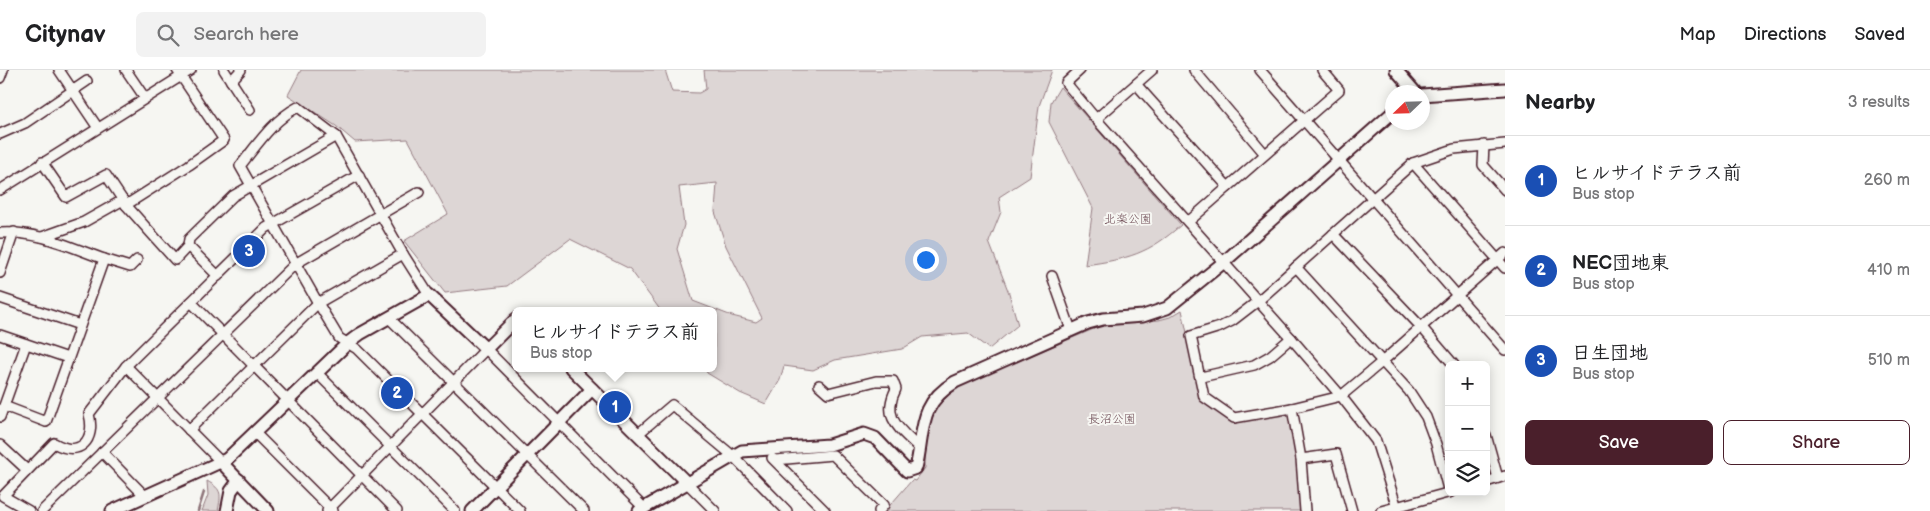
<!DOCTYPE html>
<meta charset="utf-8">
<style>
:root{--surface:#fff;--page:#f2f2f2;--text:#202124;--muted:#757577;--line:#e0e0e0;--accent:#4a1f2b}
body{margin:0;font-family:"Balsamiq Sans","Klee One",sans-serif;background:var(--page);color:var(--text)}
.controls{position:absolute;right:15px;bottom:15px;display:grid;overflow:hidden;border-radius:8px;box-shadow:0 2px 12px #0003}
.controls button{width:45px;height:45px;display:grid;place-items:center;padding:0;border:0;border-bottom:1px solid var(--line);background:var(--surface);color:var(--text);font:25px sans-serif}
.compass{position:absolute;left:1385px;top:15px;width:45px;height:45px;border-radius:50%;background:var(--surface);box-shadow:0 2px 12px #0003;rotate:247deg}
.you{position:absolute;left:925px;top:189px;width:18px;height:18px;margin:-12px;border:4px solid #fff;border-radius:50%;background:#1a73e8;box-shadow:0 0 0 8px #1a73e833}
.badge{display:grid;place-items:center;width:32px;height:32px;border-radius:50%;background:var(--accent);color:#fff;font-size:16px;font-weight:700}
.pin{position:absolute;translate:-50% -50%;border:2px solid #fff;box-shadow:0 1px 5px #0006}
.popup{position:absolute;left:512px;top:237px;width:205px;height:65px;box-sizing:border-box;display:grid;place-content:center;border-radius:8px;background:var(--surface);filter:drop-shadow(0 1px 4px #0005);font-size:16px;white-space:nowrap;color:var(--muted)}
.popup b{font-size:19px;color:var(--text)}
.popup::after{content:'';position:absolute;left:50%;top:100%;margin-left:-10px;border:10px solid transparent;border-top-color:var(--surface)}
.list{margin:0;padding:0;list-style:none}
h2{display:flex;justify-content:space-between;align-items:center;height:65px;margin:0;padding:0 20px;font-size:21px}
h2 small{font-size:16px;font-weight:400;color:var(--muted)}
.list li{display:grid;grid-template-columns:32px 1fr auto;gap:15px;align-items:center;box-sizing:border-box;height:90px;padding:0 20px;border-top:1px solid var(--line)}
.list b{display:block;font-size:19px;white-space:nowrap}
.list p{margin:0;font-size:16px;white-space:nowrap;color:var(--muted)}
.list em{font-size:16px;font-style:normal;color:var(--muted)}
.actions{display:flex;gap:10px;padding:15px 20px}
.actions a{flex:1;padding:11px 0;border:1px solid var(--accent);border-radius:8px;text-align:center;font-size:18px;color:var(--accent)}
.actions .main{background:var(--accent);color:#fff}
.icon{flex:none;width:28px;height:28px;fill:none;stroke:currentColor;stroke-width:2;stroke-linecap:round;stroke-linejoin:round}
.map{position:relative;flex:none;width:1505px;height:441px;overflow:hidden}
header{display:flex;align-items:center;gap:30px;box-sizing:border-box;height:70px;padding:0 25px;background:var(--surface);border-bottom:1px solid var(--line)}
header strong{font-size:24px}
nav{display:flex;gap:28px;margin-inline-start:auto;font-size:18px}
.search{width:350px;height:45px;background:var(--page);display:flex;align-items:center;gap:12px;box-sizing:border-box;padding:0 18px;border-radius:8px;color:var(--muted);font-size:19px}
main{display:flex}
aside{flex:1;background:var(--surface)}
.map>svg:first-child{display:block}
</style>
<header>
<strong>Citynav</strong>
<div class="search"><svg class="icon" aria-label="search" viewBox="0 0 24 24"><circle cx="10" cy="10" r="6"/><path d="M15 15l6 6"/></svg>Search here</div>
<nav><a>Map</a><a>Directions</a><a>Saved</a></nav>
</header>
<main>
<div class="map">
<svg width="1505" height="441" viewBox="0 0 1505 441">
<rect width="100%" height="100%" fill="#f6f6f2"/>
<filter id="ink" filterUnits="userSpaceOnUse"><feTurbulence type="fractalNoise" baseFrequency=".02" numOctaves="2"/><feDisplacementMap in="SourceGraphic" scale="10" xChannelSelector="R" yChannelSelector="G"/><feConvolveMatrix kernelMatrix="1 2 1 2 8 2 1 2 1" color-interpolation-filters="sRGB"/></filter>
<g filter="url(#ink)">
<g fill="#ddd6d5" stroke="#947a80" fill-rule="evenodd">
<path d="M301,0h364l7,22 27,1 7,-4 -2,-19h348l-13,36 -9,71 -31,20 2,15 -12,30 20,51 9,32 -29,24 -21,-16 -46,4 -20,12 -67,11 -22,10 -29,-4 -4,14 -14,24 -26,-11 -33,-20 -2,-5h9v-57h-53l-31,-42 -60,-30 -63,47 -62,7 -41,-52 44,-27 -40,-75 -53,3 -19,-16 -48,-31zM717,113l-2,29 11,34 36,72 -6,4 -24,-6 -39,-15 -16,-52 7,-24 -5,-38z"/>
<path d="M1060,17l121,138c-33,29 -53,34 -96,40l8,-57 -44,-86 2,-20z"/>
<path d="M1182,240l20,91 33,22 50,-9 4,3 9,49 2,45h-415l27,-31 3,1 10,-13 1,-36 10,-24 21,-21 146,-62 56,-5 11,-3z"/>
<path d="M207,411c16,9 14,13 11,30h-16l6,-16z"/>
</g>
<g fill="none" stroke-linecap="round" stroke-linejoin="round">
<path stroke="#8e747a" stroke-width="2.5" d="M198,441l6,-19"/>
<g stroke="#4a1f2b" stroke-width="12">
<g id="minor">
<path d="M59,0l39,58"/>
<path d="M126,0l19,28"/>
<path d="M224,0l26,40"/>
<path d="M1080,0l-14,13 30,36 195,219 50,58 35,45 22,70"/>
<path d="M1194,0l71,84"/>
<path d="M1260,0l245,280"/>
<path d="M0,8l3,-8"/>
<path d="M231,11l10,-11"/>
<path d="M1136,14l92,103"/>
<path d="M1096,49l56,-49"/>
<path d="M0,64l25,-11 62,-42"/>
<path d="M1505,74l-51,5 -41,14 -155,138 -26,20 -12,6 -29,9 13,61 30,21 58,-10 49,-12 42,-35 122,-108"/>
<path d="M1484,75l-1,20 22,25"/>
<path d="M42,92l24,35 40,-22 20,30 49,55 13,-14"/>
<path d="M1413,93l92,105"/>
<path d="M0,120l191,-120"/>
<path d="M126,135l63,-40 35,-25 -47,-70"/>
<path d="M1188,152l151,-132 -17,-20"/>
<path d="M0,163c36,-3 70,14 104,26l-58,163 -42,-16"/>
<path d="M1333,164l91,96 30,35"/>
<path d="M42,167l42,-15 39,-22"/>
<path d="M104,189l26,8 7,-7"/>
<path d="M1296,197l113,124 17,26 10,27 13,49"/>
<path d="M0,203l14,-41"/>
<path d="M218,206l-30,-30 1,-7 44,-43 103,-60"/>
<path d="M1052,206l19,54"/>
<path d="M429,225l-26,-41 -67,-118 -38,-29c-25,13 -41,38 -58,59l78,137 21,35 18,11 163,162"/>
<path d="M0,228l80,27"/>
<path d="M191,232l206,209"/>
<path d="M389,248l195,193"/>
<path d="M0,265l68,23"/>
<path d="M126,296l95,96"/>
<path d="M317,303l138,138"/>
<path d="M1201,307l53,-12 16,-9 21,-18"/>
<path d="M819,315l9,8 48,-12h17l3,8c-15,29 4,40 23,59"/>
<path d="M1292,338l9,51 4,52"/>
<path d="M0,347l26,-73"/>
<path d="M189,360l129,-127 85,-49"/>
<path d="M255,363l78,78"/>
<path d="M638,364l34,-29 61,51 54,55"/>
<path d="M1486,365l12,43"/>
<path d="M0,375l27,25"/>
<path d="M102,382l43,44"/>
<path d="M772,388l53,53"/>
<path d="M1301,389l35,-5 16,57"/>
<path d="M775,390l58,-5 51,50 -5,6"/>
<path d="M1486,412l19,-6"/>
<path d="M687,413l28,28"/>
<path d="M29,441l-26,-15 51,-53c26,15 42,-3 35,-29l37,-48 140,-138 93,-53"/>
<path d="M42,441l253,-247 124,-72"/>
<path d="M327,441l159,-162 158,159"/>
<path d="M1381,441l70,-19"/>
</g>
</g>
<g stroke="#4a1f2b" stroke-width="15">
<g id="tertiary">
<path d="M1396,0l19,22"/>
<path d="M1422,25l83,-6"/>
<path d="M571,298l116,115"/>
<path d="M221,392l47,49"/>
<path d="M112,441l115,-52 121,-116 12,-9 69,-39 57,54 30,-30"/>
<path d="M227,441l4,-20 8,-11"/>
<path d="M472,441l120,-122"/>
<path d="M639,441l103,-60 87,-6 35,-11 11,4 32,33 9,-3c9,-37 1,-63 39,-86l133,-59 15,-4 40,-3 24,-8 57,-46 168,-149"/>
</g>
</g>
<use href="#minor" stroke="#f6f6f2" stroke-width="9"/>
<use href="#tertiary" stroke="#f6f6f2" stroke-width="11"/>
</g>
</g>
<g text-anchor="middle" dominant-baseline="central" stroke-width="4" stroke-linejoin="round" paint-order="stroke">
<g font-size="12" fill="#6f4d56" stroke="#f6f6f2">
<text x="1128" y="149">北楽公園</text>
<text x="1112" y="349">長沼公園</text>
</g>
</g>
</svg>
<div class="controls">
<button>+</button>
<button>−</button>
<button><svg class="icon" aria-label="layers" viewBox="0 0 24 24"><path d="M12 4l9 5-9 5-9-5zM3 14l9 5 9-5"/></svg></button>
</div>
<svg class="compass" viewBox="-18 -18 36 36"><path d="M0-13l5 13h-10z" fill="#e53935"/><path d="M0 13l5-13h-10z" fill="#757577"/></svg>
<div class="you"></div>
<div class="pin badge" style="left:615px;top:337px;background:#1a4fb4">1</div>
<div class="popup"><b>ヒルサイドテラス前</b>Bus stop</div>
<div class="pin badge" style="left:397px;top:323px;background:#1a4fb4">2</div>
<div class="pin badge" style="left:249px;top:181px;background:#1a4fb4">3</div>
</div>
<aside>
<h2>Nearby<small>3 results</small></h2>
<ul class="list">
<li><span class="badge" style="background:#1a4fb4">1</span><div><b>ヒルサイドテラス前</b><p>Bus stop</p></div><em>260 m</em></li>
<li><span class="badge" style="background:#1a4fb4">2</span><div><b>NEC団地東</b><p>Bus stop</p></div><em>410 m</em></li>
<li><span class="badge" style="background:#1a4fb4">3</span><div><b>日生団地</b><p>Bus stop</p></div><em>510 m</em></li>
</ul>
<div class="actions"><a class="main">Save</a><a>Share</a></div>
</aside>
</main>
